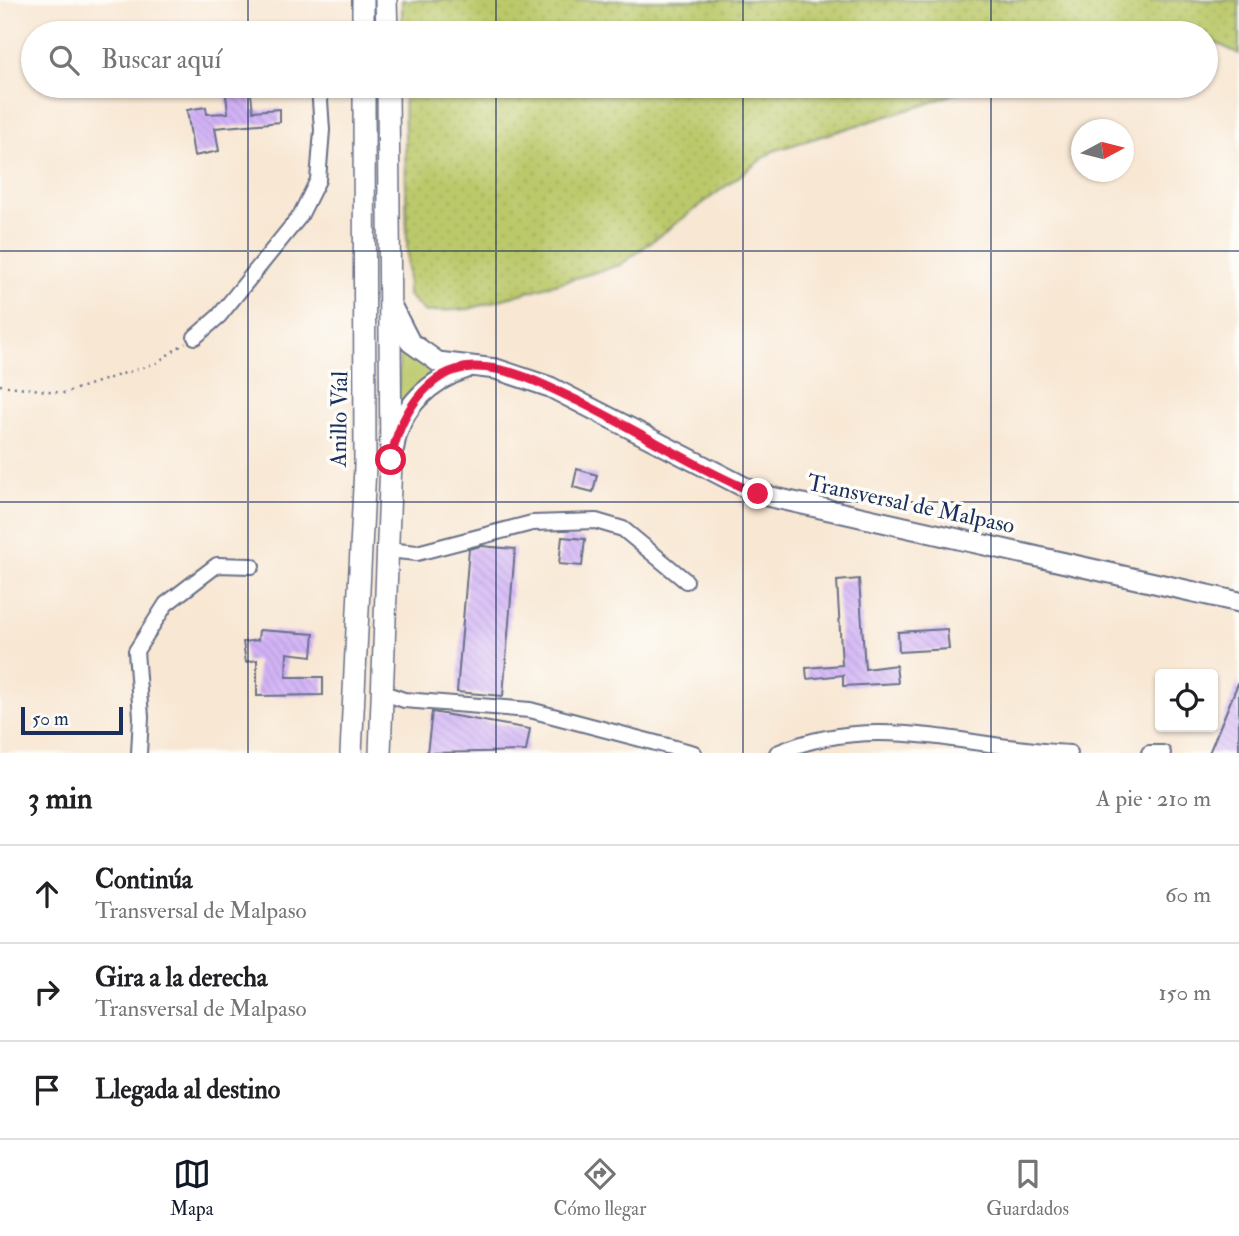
<!DOCTYPE html>
<html lang="es">
<meta charset="utf-8">
<style>
:root{--surface:#fff;--page:#f6f6f6;--text:#202124;--muted:#757577;--line:#e0e0e0;--accent:#111827}
body{margin:0;font-family:"IM FELL Double Pica",serif;background:var(--page);color:var(--text)}
.controls{position:absolute;right:21px;bottom:21px;display:grid;overflow:hidden;border-radius:7px;box-shadow:0 2px 5px #0004}
.controls button{width:63px;height:63px;display:grid;place-items:center;padding:0;border:0;border-bottom:2px solid var(--line);background:var(--surface);color:var(--text);font:35px sans-serif}
.compass{position:absolute;left:1071px;top:119px;width:63px;height:63px;border-radius:50%;background:var(--surface);box-shadow:0 2px 5px #0004;rotate:83deg}
.scale{position:absolute;left:21px;bottom:18px;width:102px;box-sizing:border-box;padding-left:7px;border:4px solid #1b2f5e;border-top:0;font-size:19px;line-height:24px;white-space:nowrap;color:#1b2f5e;-webkit-text-stroke:5px #fdfcf7;paint-order:stroke}
.stop{position:absolute;width:21px;height:21px;margin:-16px;border:5px solid #e11d48;border-radius:50%;background:#fff}
.stop.end{background:#e11d48;border-color:#fff;box-shadow:0 2px 7px #0008}
.list{margin:0;padding:0;list-style:none}
h2{display:flex;justify-content:space-between;align-items:center;height:91px;margin:0;padding:0 28px;font-size:30px}
h2 small{font-size:23px;font-weight:400;color:var(--muted)}
.list li{display:grid;grid-template-columns:46px 1fr auto;gap:21px;align-items:center;box-sizing:border-box;height:98px;padding:0 28px;border-top:2px solid var(--line)}
.list b{display:block;font-size:26px;white-space:nowrap}
.list p{margin:0;font-size:23px;white-space:nowrap;color:var(--muted)}
.list em{font-size:23px;font-style:normal;color:var(--muted)}
.icon{flex:none;width:38px;height:38px;fill:none;stroke:currentColor;stroke-width:2;stroke-linecap:round;stroke-linejoin:round}
.map{position:relative;flex:none;width:1239px;height:753px;overflow:hidden}
.search{position:absolute;background:var(--surface);box-shadow:0 2px 5px #0004;left:21px;right:21px;top:21px;height:77px;display:flex;align-items:center;gap:18px;box-sizing:border-box;padding:0 24px;border-radius:38px;color:var(--muted);font-size:26px}
.sheet{height:385px;background:var(--surface)}
nav{display:flex;justify-content:space-around;align-items:center;box-sizing:border-box;height:98px;border-top:2px solid var(--line);background:var(--surface);font-size:19px;color:var(--muted)}
nav a{display:grid;justify-items:center;gap:4px}
nav .on{color:var(--accent)}
.map>svg:first-child{display:block}
</style>
<div class="map">
<svg width="1239" height="753" viewBox="0 0 1239 753">
<defs>
<pattern id="grass-dots" width="8" height="8" patternUnits="userSpaceOnUse" patternTransform="scale(1.75)"><rect width="8" height="8" fill="#bcc96b"/><path d="M2 2h.1M6 6h.1" fill="none" stroke="#a1ad5f" stroke-width="1.8" stroke-linecap="round"/></pattern>
<pattern id="building-back-hatch" width="6" height="6" patternUnits="userSpaceOnUse" patternTransform="scale(1.75)"><rect width="6" height="6" fill="#d2b3f6"/><path d="M-1 5l2 2M0 0l6 6M5-1l2 2" fill="none" stroke="#b49ad5"/></pattern>
</defs>
<rect width="100%" height="100%" fill="#fdfcf7"/>
<filter id="ink" filterUnits="userSpaceOnUse"><feTurbulence type="fractalNoise" baseFrequency=".0143" numOctaves="2"/><feDisplacementMap in="SourceGraphic" scale="14" xChannelSelector="R" yChannelSelector="G"/><feConvolveMatrix kernelMatrix="1 2 1 2 8 2 1 2 1" color-interpolation-filters="sRGB"/></filter>
<filter id="wash" filterUnits="userSpaceOnUse"><feTurbulence type="fractalNoise" baseFrequency=".00686" numOctaves="4" result="noise"/><feDisplacementMap in="SourceGraphic" scale="28" xChannelSelector="R" yChannelSelector="G"/><feGaussianBlur stdDeviation="1.57" result="paint"/><feColorMatrix in="noise" values="0 0 0 0 0 0 0 0 0 0 0 0 0 0 0 0 0 1.4 0 .05"/><feComposite in="paint" operator="in"/></filter>
<g filter="url(#wash)">
<rect width="100%" height="100%" fill="#f8e7d3"/>
<g fill="url(#grass-dots)" stroke="#6c7c64" stroke-width="2">
<path d="M402,0h837v54l-33,-16v-5h-10l-12,-5 -19,5h-763z"/>
<path d="M404,86h569l-43,17 -157,48 -153,114 -151,44 -44,3 -17,-17z"/>
</g>
<path fill="#bcc96b" stroke="#6c7c64" stroke-width="2" d="M400,337l14,20 28,13c-26,13 -35,28 -45,54z"/>
<g id="blocks">
<g fill="url(#building-back-hatch)">
<path d="M225,86h25l3,25 27,-2v13l-65,6 4,23 -25,5 -7,-46 19,-3 1,7 21,-1z"/>
<path d="M577,469l20,6 -4,17 -20,-5z"/>
<path d="M562,537l23,2 -3,27 -23,-2z"/>
<path d="M481,546l34,3 -12,147 -46,-4 12,-143z"/>
<path d="M859,579l6,90 31,-4 2,18 -55,3v-11l-36,4 -1,-11 36,-3 -5,-84z"/>
<path d="M947,629l2,20 -50,3 -1,-20z"/>
<path d="M259,630l55,4 -2,22 -25,-3 -1,24h37v18l-66,1v-36l-11,2 -3,-20 15,-2z"/>
<path d="M1239,681v72h-30z"/>
<path d="M432,712l98,17 -4,22 -99,2z"/>
</g>
</g>
</g>
<g filter="url(#ink)">
<use href="#blocks" fill-opacity="0" stroke="#686f87" stroke-width="2"/>
<g fill="none" stroke-linecap="round" stroke-linejoin="round">
<g stroke="#686f87" stroke-width="18">
<g id="minor">
<path d="M195,337l24,-21 81,-100 18,-36 4,-50 -3,-44"/>
<path d="M387,550l30,3 115,-30 64,-2 27,8 63,52"/>
<path d="M384,693l20,7 126,10 164,43"/>
<path d="M139,753l2,-36 -5,-66 30,-47 51,-39 35,1"/>
<path d="M777,753c100,-43 192,-4 293,0"/>
<path d="M1149,753h14"/>
</g>
</g>
<g stroke="#686f87" stroke-width="23">
<g id="major">
<path d="M392,307l18,35 28,20 58,7 54,18 208,107 481,108"/>
<path d="M394,447c6,-40 36,-67 73,-79"/>
</g>
</g>
<g stroke="#686f87" stroke-width="24">
<g id="highway">
<path d="M363,0v33"/>
<path d="M386,0l1,33"/>
<path d="M351,753l14,-286 -1,-381"/>
<path d="M380,753l11,-293 -3,-374"/>
</g>
</g>
<path stroke="#686f87" stroke-width="2.5" stroke-dasharray="2 5" stroke-linecap="butt" d="M0,385l64,8 92,-30 29,-20"/>
<use href="#minor" stroke="#fff" stroke-width="14"/>
<use href="#major" stroke="#fff" stroke-width="19"/>
<use href="#highway" stroke="#fff" stroke-width="21"/>
</g>
</g>
<g fill="none" stroke-linecap="round" stroke-linejoin="round" filter="url(#ink)">
<path stroke="#e11d48" stroke-width="9" d="M391,460c7,-40 34,-91 82,-93 37,-1 73,19 105,34 61,30 118,67 180,93"/>
</g>
<path fill="none" stroke="#1b2f5e" stroke-width="2" stroke-opacity="0.55" d="M248,0v33M496,0v33M743,0v33M991,0v33M248,86v667M496,86v667M743,86v667M991,86v667M0,251h1239M0,502h1239"/>
<g text-anchor="middle" dominant-baseline="central" stroke-width="7" stroke-linejoin="round" paint-order="stroke">
<g font-size="23" fill="#1b2f5e" stroke="#fdfcf7">
<text transform="translate(339 419) rotate(-89)">Anillo Víal</text>
<text transform="translate(911 504) rotate(12)">Transversal de Malpaso</text>
</g>
</g>
</svg>
<div class="controls">
<button><svg class="icon" aria-label="locate" viewBox="0 0 24 24"><circle cx="12" cy="12" r="6"/><path d="M12 2v4M12 18v4M2 12h4M18 12h4"/></svg></button>
</div>
<svg class="compass" viewBox="-18 -18 36 36"><path d="M0-13l5 13h-10z" fill="#e53935"/><path d="M0 13l5-13h-10z" fill="#757577"/></svg>
<div class="scale">50 m</div>
<div class="stop" style="left:391px;top:460px"></div>
<div class="stop end" style="left:758px;top:494px"></div>
<div class="search"><svg class="icon" aria-label="search" viewBox="0 0 24 24"><circle cx="10" cy="10" r="6"/><path d="M15 15l6 6"/></svg>Buscar aquí</div>
</div>
<section class="sheet">
<h2>3 min<small>A pie · 210 m</small></h2>
<ul class="list">
<li><svg class="icon" aria-label="ahead" viewBox="0 0 24 24"><path d="M12 20V5M6 11l6-6 6 6"/></svg><div><b>Continúa</b><p>Transversal de Malpaso</p></div><em>60 m</em></li>
<li><svg class="icon" aria-label="right" viewBox="0 0 24 24"><path d="M7 20v-9h11M14 6l5 5-5 5"/></svg><div><b>Gira a la derecha</b><p>Transversal de Malpaso</p></div><em>150 m</em></li>
<li><svg class="icon" aria-label="arrive" viewBox="0 0 24 24"><path d="M6 21V4h12l-3 4 3 4H6"/></svg><div><b>Llegada al destino</b></div></li>
</ul>
</section>
<nav>
<a class="on"><svg class="icon" aria-label="map" viewBox="0 0 24 24"><path d="M3 6l6-2 6 2 6-2v14l-6 2-6-2-6 2zM9 4v14M15 6v14"/></svg>Mapa</a>
<a><svg class="icon" aria-label="directions" viewBox="0 0 24 24"><path d="M12 3l9 9-9 9-9-9zM9 14v-3h6M13 9l2 2-2 2"/></svg>Cómo llegar</a>
<a><svg class="icon" aria-label="saved" viewBox="0 0 24 24"><path d="M7 4h10v16l-5-4-5 4z"/></svg>Guardados</a>
</nav>
